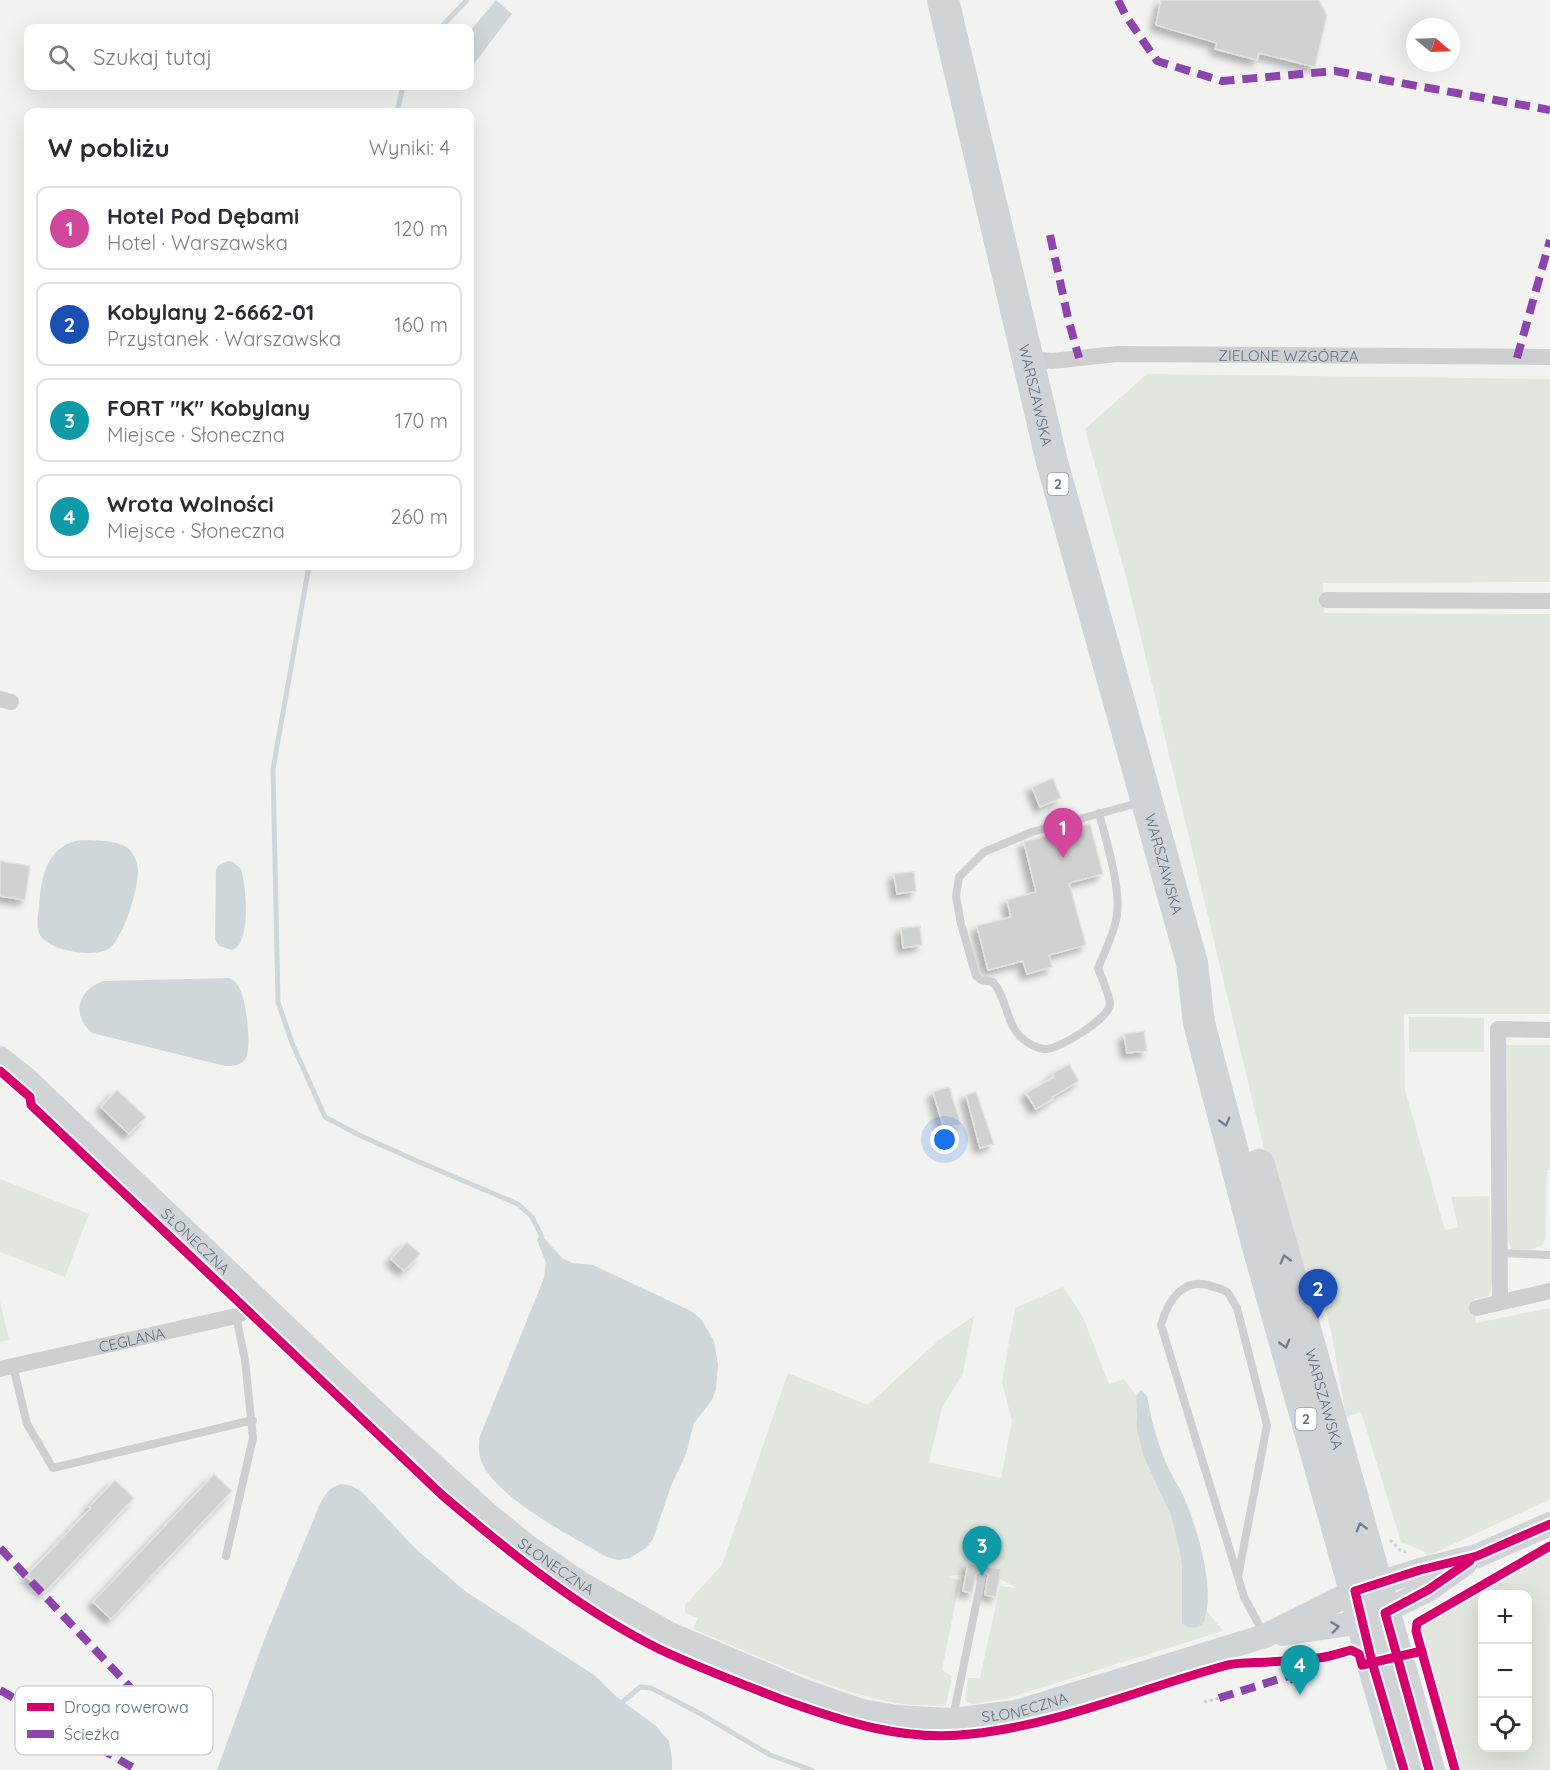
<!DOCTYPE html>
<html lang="pl">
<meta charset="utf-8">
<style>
:root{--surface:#fff;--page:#f2f2f3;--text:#2b2b33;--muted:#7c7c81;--line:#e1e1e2;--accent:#5a5e68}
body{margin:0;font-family:Quicksand,sans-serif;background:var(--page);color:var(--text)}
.controls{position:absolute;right:18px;bottom:18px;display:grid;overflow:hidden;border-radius:12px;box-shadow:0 6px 24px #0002}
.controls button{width:54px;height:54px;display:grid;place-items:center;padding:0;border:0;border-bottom:2px solid var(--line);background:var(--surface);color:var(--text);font:30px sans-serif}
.compass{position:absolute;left:1406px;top:18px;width:54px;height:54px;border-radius:50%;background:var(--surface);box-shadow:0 6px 24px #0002;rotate:109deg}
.you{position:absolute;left:945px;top:1140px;width:21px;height:21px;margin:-15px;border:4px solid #fff;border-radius:50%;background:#1a73e8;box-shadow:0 0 0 9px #1a73e833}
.badge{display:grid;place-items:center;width:39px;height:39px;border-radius:50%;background:var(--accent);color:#fff;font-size:20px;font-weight:700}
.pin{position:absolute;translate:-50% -50px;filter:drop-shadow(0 2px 3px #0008)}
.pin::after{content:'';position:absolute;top:32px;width:21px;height:18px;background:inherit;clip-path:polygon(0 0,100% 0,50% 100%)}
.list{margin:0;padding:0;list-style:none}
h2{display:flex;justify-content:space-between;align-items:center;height:78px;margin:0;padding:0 24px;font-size:26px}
h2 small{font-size:20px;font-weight:400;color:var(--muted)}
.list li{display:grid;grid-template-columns:39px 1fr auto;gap:18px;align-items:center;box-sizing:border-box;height:84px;margin:0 12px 12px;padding:0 12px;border:2px solid var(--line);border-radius:12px}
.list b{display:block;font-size:22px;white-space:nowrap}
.list p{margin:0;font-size:20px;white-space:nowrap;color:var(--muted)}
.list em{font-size:20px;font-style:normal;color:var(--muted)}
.icon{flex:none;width:33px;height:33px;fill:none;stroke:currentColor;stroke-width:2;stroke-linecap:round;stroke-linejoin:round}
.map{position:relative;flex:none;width:1550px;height:1770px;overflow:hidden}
.search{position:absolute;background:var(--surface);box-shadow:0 6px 24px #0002;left:24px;top:24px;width:450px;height:66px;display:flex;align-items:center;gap:15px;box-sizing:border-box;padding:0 21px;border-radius:12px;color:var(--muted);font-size:22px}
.panel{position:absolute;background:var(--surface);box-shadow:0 6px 24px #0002;left:24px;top:108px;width:450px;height:462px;border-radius:12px}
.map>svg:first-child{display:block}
</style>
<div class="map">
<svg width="1550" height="1770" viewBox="0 0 1550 1770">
<defs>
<filter id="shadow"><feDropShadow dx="-5.5" dy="5.5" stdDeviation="3" flood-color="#0004"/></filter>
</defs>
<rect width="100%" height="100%" fill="#f2f3f0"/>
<g fill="#e1e6de" fill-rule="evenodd">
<path d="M1147,374l403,5v203l-227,1 1,30 226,1v400h-146l1,76 40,140 13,-3 -7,-30 38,-1 4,85 -4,15 -15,3 2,24 74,-15v191l-122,57 -5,-5 -22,-9 -40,-130 -15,5 -15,-86 -10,-37 -22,-20 -13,-34 -158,-656 -43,-155z"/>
<path d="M1409,1017l75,1v34h-75z"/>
<path d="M1506,1045h44v125h-3l-1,64 -3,11 -14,5 -17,-1 -4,-8z"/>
<path d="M0,1179l89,35 -24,63 -65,-25z"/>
<path d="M1063,1287l20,30 26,67 15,-5 12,17v20l7,39 28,61 8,32 3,18v57l24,-6 1,-6 16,20 -215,67 -35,6 -5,-1 -3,-4 3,-21h12l20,-92 17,2c-25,-15 -41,-17 -70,-11l13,3 -18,90 10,6 -6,30c-16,-1 -34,0 -50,-3 -71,-14 -137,-47 -203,-74l5,-11 -13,-5v-8l37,-40 66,-192 80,32 71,-65 35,-24 -11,57 -21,35 -13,54 72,16 11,-57 -10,-39 13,-74z"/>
<path d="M0,1301l9,39 -9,2z"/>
<path d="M1550,1553v217h-92l-41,-140 4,-6zM1482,1594h46v154h-46z"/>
</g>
<g fill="#d0d7da">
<path d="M496,0l16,14 -42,55v-38z"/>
<path d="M82,840c14,1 37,-1 48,10 5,6 8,14 8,21 0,19 -14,65 -28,77 -14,11 -64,3 -71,-15 -3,-8 -1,-18 0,-27 2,-29 8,-62 43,-66z"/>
<path d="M228,861l5,1 8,7c5,17 11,74 -9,81l-13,-4 -4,-7 1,-69 3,-5z"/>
<path d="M229,978c5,2 7,4 10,9 7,13 13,58 7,71 -5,8 -13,8 -21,8l-133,-33c-22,-19 -13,-43 11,-52z"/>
<path d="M539,1236l6,3 17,19 11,5 20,2 98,46 10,8 13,22 4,24 -2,24 -4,11 -18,23 -8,31 -15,32 -18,53 -7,9 -16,10 -11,2 -12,-3c-33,-19 -110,-59 -125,-94 -4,-9 -4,-18 -2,-27l64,-158 2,-15 -9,-23z"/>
<path d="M1141,1390l6,6c4,21 9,42 17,62 5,13 13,25 19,37 14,32 33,93 21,127 -6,7 -16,8 -22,1v-57l-3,-18 -8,-32 -28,-61 -6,-26 -1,-33z"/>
<path d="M342,1484l10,2 10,6 54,57 49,42 129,84 24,23 38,28 13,15 3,17v12h-455l47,-130 55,-134c6,-12 10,-19 23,-22z"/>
</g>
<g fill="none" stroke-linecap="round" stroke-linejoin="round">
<g stroke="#d0d7da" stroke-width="5">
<path d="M440,28l27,-28"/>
<path d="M397,112l6,-26"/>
<path d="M309,566l-36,203 5,233 14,41 33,74 34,18 58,26 101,43 14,13 10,20"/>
<path d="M619,1705l21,-18 11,1 50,26 69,41 42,15"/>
</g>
</g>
<g fill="#d0d1d1" stroke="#e2e2e0" stroke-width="1.5" filter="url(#shadow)">
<path d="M1161,0h158l8,15 -12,52 -56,-14 -2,7 -42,-11 2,-6 -61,-18z"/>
<path d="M1053,778l8,20 -21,9 -8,-20z"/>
<path d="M1090,824l13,50 -34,9 17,62 -37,10 3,12 -25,7 -4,-13 -35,9 -11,-44 34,-9 -4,-17 29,-8 -12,-50z"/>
<path d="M0,861l30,5 -5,34 -25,-4z"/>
<path d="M914,872l2,19 -19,3 -3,-20z"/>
<path d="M920,926l2,19 -19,3 -2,-20z"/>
<path d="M1144,1031l3,20 -20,2 -3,-19z"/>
<path d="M1069,1064l10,17 -27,16 1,2 -17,10 -10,-16 28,-16 -2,-3z"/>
<path d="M949,1087l12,37 -17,5 -11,-37z"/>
<path d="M117,1090l29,27 -17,17 -28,-27z"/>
<path d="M976,1092l18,52 -14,4 -14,-53z"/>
<path d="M407,1242l13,12 -16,17 -13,-12z"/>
<path d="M214,1474l18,17 -121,128 -18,-17z"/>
<path d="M115,1480l19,18 -90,95 -18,-17 65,-68 -2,-1z"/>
<path d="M968,1563l33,6 -5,28 -11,-2 3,-20 -5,-5 -7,4 -4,19 -9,-2z"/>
</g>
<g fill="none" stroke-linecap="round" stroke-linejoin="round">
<g stroke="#ccc" stroke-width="3" stroke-dasharray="3 3" stroke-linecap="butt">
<path d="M1390,1540l10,10 6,2"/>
<path d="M1249,1664l69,-6 28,-7"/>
<path d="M1204,1702l15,-4"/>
</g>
<g stroke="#cecfd0" stroke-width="8">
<path d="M1099,813c7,27 22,75 18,102 -3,19 -12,36 -19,53 3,9 12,28 12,36 0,14 -53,47 -66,45 -7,-1 -17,-6 -21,-10 -17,-13 -16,-42 -30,-57l-12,-2 -5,-4 -15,-52 -5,-28 3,-19 25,-25 48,-20 110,-30"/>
<path d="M1499,1253l51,2"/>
<path d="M13,1366l14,58 26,44 200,-48"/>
<path d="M226,1556l27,-118 -8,-78 -9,-44"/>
<path d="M1238,1577l29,-152 -30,-117c-3,-4 -6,-12 -10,-16 -3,-2 -9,-4 -13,-5 -30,-12 -46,13 -53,38l77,252 6,20 20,37"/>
<path d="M953,1717l29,-141"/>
</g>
<g stroke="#cecfd0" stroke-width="16">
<path id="s1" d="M1028,359l24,2 65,-7 433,3"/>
<path d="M1327,600l223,1"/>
<path d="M0,699l11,3"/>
<path d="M1500,1302l-2,-273 52,1"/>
<path d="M1477,1308l73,-17"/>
<path id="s2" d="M0,1369l236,-53 11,-6 10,-11"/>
</g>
<g stroke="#d1d4d7" stroke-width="24">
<path id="s3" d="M0,1058l25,20 363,346 97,88 42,34 55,38 86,49 136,58 58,20 34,6 56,3 64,-8 249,-76 90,-45 65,-21 57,-14 73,-32"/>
<path d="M1283,1634l79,-12 66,-32 37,-26"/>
</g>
<g stroke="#d1d4d7" stroke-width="32">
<path id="s4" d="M943,0l109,462 140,501 7,60 59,224 97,344 17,71 32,108"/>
<path id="s5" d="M1259,1165l170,605"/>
</g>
<g stroke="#8e44ad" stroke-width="8" stroke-dasharray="15 8" stroke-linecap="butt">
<path d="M1118,0l8,16 31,45 65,20 113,-10 215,39"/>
<path d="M1050,235l18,83 11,40"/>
<path d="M1517,358l33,-118"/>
<path d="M0,1548l157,168"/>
<path d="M0,1690l137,80"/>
<path d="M1219,1698l73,-23 3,8"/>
</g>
<g stroke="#fff" stroke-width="13">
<g id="cycleway">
<path d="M0,1071l30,26 1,8 411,390c67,57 137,114 217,154 40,19 83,35 124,51 61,22 122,42 188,34 87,-9 169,-45 253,-68 13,-4 30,-3 44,-4 16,-1 33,-1 50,-4 11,-1 22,-5 33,-8l8,4 3,11 60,-14"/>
<path d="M1404,1770l-32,-108 -17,-71 65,-21 57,-14 73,-32"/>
<path d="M1429,1770l-44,-157 43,-23 42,-29"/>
<path d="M1455,1770l-39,-139 1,-8 133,-77"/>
</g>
</g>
<use href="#cycleway" stroke="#d6006c" stroke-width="9"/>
</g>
<defs><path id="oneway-chevron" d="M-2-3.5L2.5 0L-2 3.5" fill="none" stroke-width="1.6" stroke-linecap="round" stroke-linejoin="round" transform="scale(1.5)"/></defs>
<g stroke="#717e90">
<use href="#oneway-chevron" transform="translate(1225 1122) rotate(75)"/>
<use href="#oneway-chevron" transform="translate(1285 1259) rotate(-106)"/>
<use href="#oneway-chevron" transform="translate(1285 1344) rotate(74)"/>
<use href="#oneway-chevron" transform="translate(1361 1527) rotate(-106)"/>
<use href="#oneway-chevron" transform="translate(1335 1627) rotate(-8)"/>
</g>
<g text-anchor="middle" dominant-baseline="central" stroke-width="6" stroke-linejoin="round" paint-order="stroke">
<g fill="#fff" stroke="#909aa8" stroke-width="1.5">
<rect x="1047.5" y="473" width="21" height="22" rx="4.5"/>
<rect x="1295.5" y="1408" width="21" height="22" rx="4.5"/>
</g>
<g font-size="14" font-weight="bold" fill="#606f83">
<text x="1058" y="484">2</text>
<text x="1306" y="1419">2</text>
</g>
<g font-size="15" fill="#606f83" stroke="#fff">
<text stroke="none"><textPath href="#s1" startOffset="261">ZIELONE WZGÓRZA</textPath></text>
<text stroke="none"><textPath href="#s4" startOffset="406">WARSZAWSKA</textPath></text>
<text stroke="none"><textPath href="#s4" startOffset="892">WARSZAWSKA</textPath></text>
<text stroke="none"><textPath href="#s3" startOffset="268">SŁONECZNA</textPath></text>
<text stroke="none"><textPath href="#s2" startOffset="135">CEGLANA</textPath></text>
<text stroke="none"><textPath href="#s5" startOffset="243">WARSZAWSKA</textPath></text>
<text stroke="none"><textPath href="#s3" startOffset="754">SŁONECZNA</textPath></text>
<text stroke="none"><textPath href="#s3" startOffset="1258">SŁONECZNA</textPath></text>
</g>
</g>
<rect x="15" y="1686" width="198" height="69" rx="9" fill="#fff" stroke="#cfd4da" stroke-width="1.5"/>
<rect x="27" y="1703" width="27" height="8" fill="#d6006c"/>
<rect x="27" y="1730" width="27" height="8" fill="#8e44ad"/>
<g font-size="16" fill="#606f83">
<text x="64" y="1713">Droga rowerowa</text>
<text x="64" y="1740">Ścieżka</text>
</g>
</svg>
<div class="controls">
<button>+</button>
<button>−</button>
<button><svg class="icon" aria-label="locate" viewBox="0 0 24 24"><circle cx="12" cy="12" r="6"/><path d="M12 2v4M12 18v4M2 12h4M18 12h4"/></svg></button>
</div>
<svg class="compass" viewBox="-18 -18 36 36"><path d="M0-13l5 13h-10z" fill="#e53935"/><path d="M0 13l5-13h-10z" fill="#7c7c81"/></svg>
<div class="you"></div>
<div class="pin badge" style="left:1063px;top:858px;background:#d1479c">1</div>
<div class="pin badge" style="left:1318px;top:1319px;background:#1a4fb4">2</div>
<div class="pin badge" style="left:982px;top:1576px;background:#0f9aa8">3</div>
<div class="pin badge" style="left:1300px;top:1695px;background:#0f9aa8">4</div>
<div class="search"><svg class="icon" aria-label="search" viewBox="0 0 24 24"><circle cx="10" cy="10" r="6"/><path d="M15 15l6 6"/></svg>Szukaj tutaj</div>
<section class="panel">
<h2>W pobliżu<small>Wyniki: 4</small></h2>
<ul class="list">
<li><span class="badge" style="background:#d1479c">1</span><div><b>Hotel Pod Dębami</b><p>Hotel · Warszawska</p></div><em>120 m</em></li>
<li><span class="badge" style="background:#1a4fb4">2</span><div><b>Kobylany 2-6662-01</b><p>Przystanek · Warszawska</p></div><em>160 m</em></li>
<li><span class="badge" style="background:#0f9aa8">3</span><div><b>FORT &quot;K&quot; Kobylany</b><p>Miejsce · Słoneczna</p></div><em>170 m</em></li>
<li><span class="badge" style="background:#0f9aa8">4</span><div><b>Wrota Wolności</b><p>Miejsce · Słoneczna</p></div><em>260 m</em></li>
</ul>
</section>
</div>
